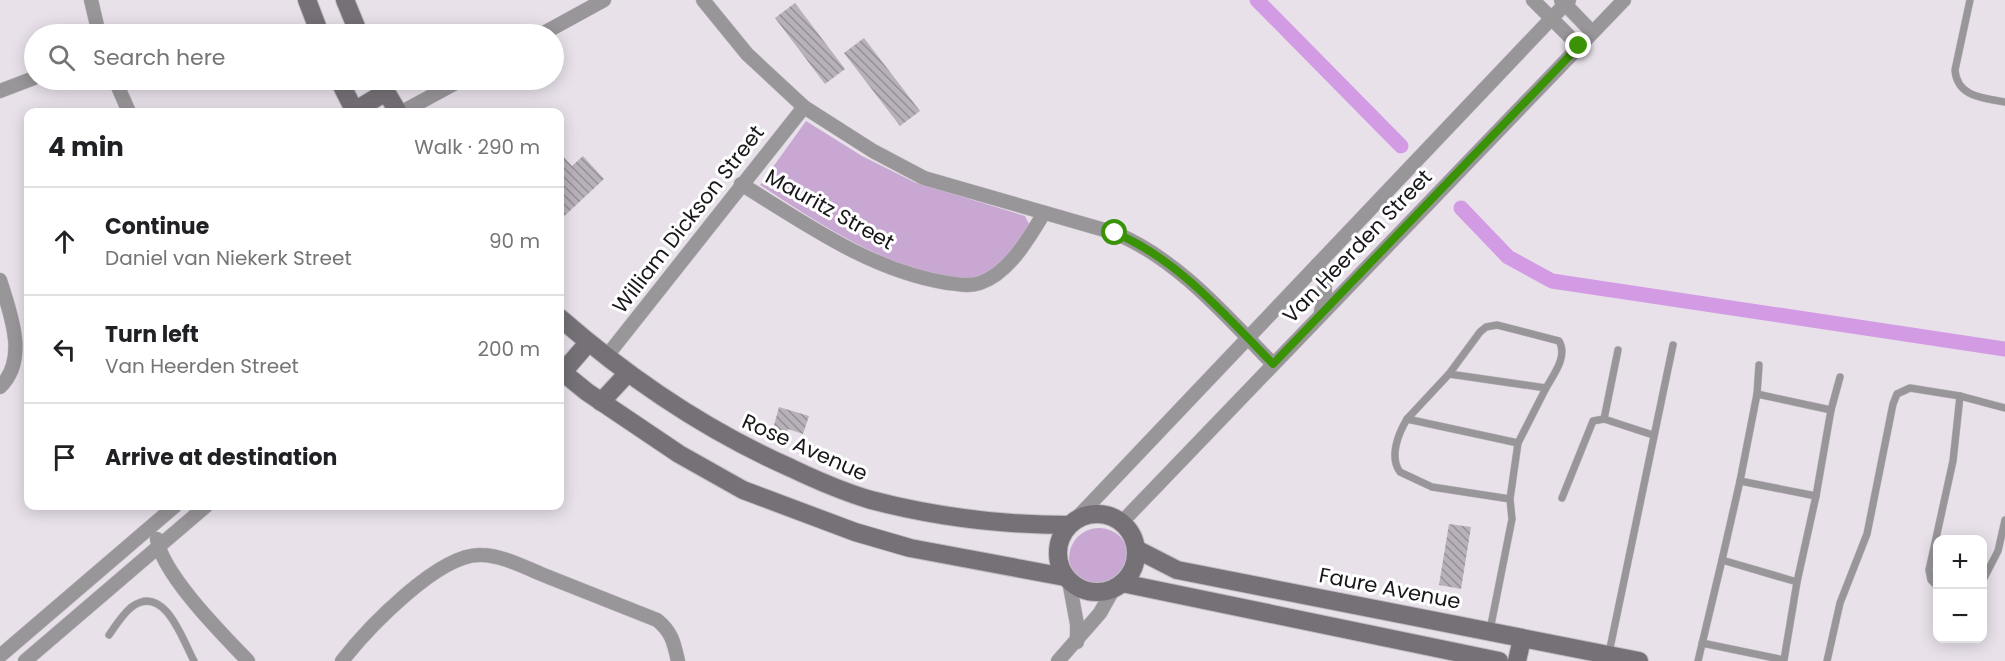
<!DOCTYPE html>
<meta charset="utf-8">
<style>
:root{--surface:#fff;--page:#f6f6f6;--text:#202124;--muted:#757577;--line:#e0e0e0}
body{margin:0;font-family:Poppins,sans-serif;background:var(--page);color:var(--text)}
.controls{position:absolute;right:18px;bottom:18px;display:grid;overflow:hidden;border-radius:12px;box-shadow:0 3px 15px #0003}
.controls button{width:54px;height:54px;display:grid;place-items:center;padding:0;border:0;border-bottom:2px solid var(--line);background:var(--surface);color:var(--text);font:30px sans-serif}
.stop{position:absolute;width:18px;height:18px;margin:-14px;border:4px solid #3a9306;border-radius:50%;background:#fff}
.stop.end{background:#3a9306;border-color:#fff;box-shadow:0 2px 6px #0008}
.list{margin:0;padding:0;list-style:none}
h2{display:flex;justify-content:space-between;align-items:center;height:78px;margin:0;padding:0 24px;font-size:26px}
h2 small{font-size:20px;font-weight:400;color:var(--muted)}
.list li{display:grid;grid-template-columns:39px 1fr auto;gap:18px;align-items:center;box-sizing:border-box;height:108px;padding:0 24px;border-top:2px solid var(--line)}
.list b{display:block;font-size:22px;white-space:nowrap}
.list p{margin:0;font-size:20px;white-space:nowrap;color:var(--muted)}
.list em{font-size:20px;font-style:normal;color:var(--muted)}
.icon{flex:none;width:33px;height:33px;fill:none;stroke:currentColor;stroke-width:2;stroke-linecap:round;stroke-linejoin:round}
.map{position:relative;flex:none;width:2005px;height:661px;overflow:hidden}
.search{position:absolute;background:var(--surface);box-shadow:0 3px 15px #0003;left:24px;top:24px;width:540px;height:66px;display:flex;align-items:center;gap:15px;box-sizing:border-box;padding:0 21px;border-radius:33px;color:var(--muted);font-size:22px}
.panel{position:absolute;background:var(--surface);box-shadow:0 3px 15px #0003;left:24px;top:108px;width:540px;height:402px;border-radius:12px}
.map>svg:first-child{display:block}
</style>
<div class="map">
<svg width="2005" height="661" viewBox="0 0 2005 661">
<defs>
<pattern id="building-back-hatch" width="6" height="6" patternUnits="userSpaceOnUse" patternTransform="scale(1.5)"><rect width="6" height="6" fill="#b8b1ba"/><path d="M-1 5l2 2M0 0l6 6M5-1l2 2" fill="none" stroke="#958f96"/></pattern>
</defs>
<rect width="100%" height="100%" fill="#e8e1ea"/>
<g fill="#c9a7d3">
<path d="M806,121l56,35 52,26 111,34 4,8c-8,25 -35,58 -63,59 -9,1 -19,-4 -27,-6 -66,-18 -123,-55 -179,-92z"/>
<circle cx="1099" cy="558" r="30"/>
</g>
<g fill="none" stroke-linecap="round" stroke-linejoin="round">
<g stroke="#d39be3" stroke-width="15">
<path d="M1257,0l144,146"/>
<path d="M1461,208l47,49 44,24 453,68"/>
</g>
</g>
<g fill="url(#building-back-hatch)">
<path d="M795,3l50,66 -20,15 -50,-66z"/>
<path d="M864,38l56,73 -20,15 -56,-73z"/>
<path d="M561,154l11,12 11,-10 21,23 -44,41z"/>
<path d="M779,407l30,9 -6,18 -15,-5 -1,4 -14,-4z"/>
<path d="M1449,524l22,3 -10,62 -22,-4z"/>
</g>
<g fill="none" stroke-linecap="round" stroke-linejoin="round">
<g stroke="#c3bdc5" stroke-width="8">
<g id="lane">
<path d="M1970,0l-15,70c2,27 28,28 50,32"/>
<path d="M1449,374l31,-42 6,-5 11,-2 62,16c9,15 -5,33 -13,47"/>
<path d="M1757,394l2,-29"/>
<path d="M1960,396l45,12"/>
<path d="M1831,410l9,-33"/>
<path d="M1407,419l42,-45 97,14 -28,55"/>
<path d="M1604,419l14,-69"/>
<path d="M1740,481l17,-87 74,16 -15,86"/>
<path d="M1562,498l31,-77 11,-2 49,16"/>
<path d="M1722,560l18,-79 76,15 -19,86"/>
<path d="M1982,582l16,-31 7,-31"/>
<path d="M1490,630l22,-111 -2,-20 8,-56 -111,-24c-9,15 -18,38 -7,53l32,15 78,12"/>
<path d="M109,635c7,-10 15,-23 24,-29 32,-22 50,35 61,55"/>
<path d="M1609,653l64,-308"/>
<path d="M1698,661l24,-101 75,22 -13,78 -82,-17"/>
<path d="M1827,661l13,-58 27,-69 26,-130 4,-10 13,-6 50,8 -7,65 -24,109 2,10 7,7"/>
</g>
</g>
<g stroke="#c3bdc5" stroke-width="15">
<g id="street">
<path d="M91,0l8,34"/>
<path d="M703,0l44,54 57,53 69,44 51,27 191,55c63,26 111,83 158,131"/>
<path d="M1533,0l46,46"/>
<path d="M1561,0l31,32"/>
<path d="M542,34l62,-34"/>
<path d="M115,80l14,32"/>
<path d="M0,91l34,-13"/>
<path d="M402,112l59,-32"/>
<path d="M741,184c65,40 130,87 207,99 11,1 21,4 32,0 29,-10 49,-45 64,-70"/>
<path d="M1317,265c8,16 11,28 4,46"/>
<path d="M0,280c10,33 29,79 0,107"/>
<path d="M606,357l198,-250"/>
<path d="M1074,521l495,-521"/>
<path d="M1122,522l502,-522"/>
<path d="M157,539c5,35 66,96 91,122"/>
<path d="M1069,581l8,43v18"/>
<path d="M0,656l175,-150"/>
<path d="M25,661l181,-155"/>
<path d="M342,661c25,-32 97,-108 139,-106 21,0 45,13 65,21 37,15 74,29 111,44 15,12 17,23 21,41"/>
<path d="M1058,661l42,-48 14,-25"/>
</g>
</g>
<g stroke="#c3bdc5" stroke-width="20">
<g id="secondary">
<path d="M307,0l13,34"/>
<path d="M345,0l14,34"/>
<path d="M339,80l16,32"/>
<path d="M379,80l19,32"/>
<path d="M354,111l32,-19"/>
<path d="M560,318c70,61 145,112 231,150 25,12 53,24 80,32 65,17 130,25 198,25"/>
<path d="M560,370l27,22 92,62 64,36 112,42 55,16 155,29"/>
<path d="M562,373l26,-30"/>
<path d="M601,402l26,-28"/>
<circle cx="1097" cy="553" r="39"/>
<path d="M1136,549l41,21 462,91"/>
<path d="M1122,583l377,78"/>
<path d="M1517,661l5,-22"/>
</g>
</g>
<use href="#lane" stroke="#99969a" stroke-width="7"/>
<use href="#street" stroke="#99969a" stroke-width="14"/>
<use href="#secondary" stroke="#757177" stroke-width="18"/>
</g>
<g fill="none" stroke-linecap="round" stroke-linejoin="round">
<path stroke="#3a9306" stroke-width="8" d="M1115,233c63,26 111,83 158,131l306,-318"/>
</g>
<g text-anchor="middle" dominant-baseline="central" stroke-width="6" stroke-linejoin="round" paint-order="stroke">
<g font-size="21" fill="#19171a" stroke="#fff">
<text transform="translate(830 209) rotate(29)">Mauritz Street</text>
<text transform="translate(688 219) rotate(-52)">William Dickson Street</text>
<text transform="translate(1357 246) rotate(-46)">Van Heerden Street</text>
<text transform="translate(805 447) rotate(24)">Rose Avenue</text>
<text transform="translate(1390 588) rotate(11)">Faure Avenue</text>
</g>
</g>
</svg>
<div class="controls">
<button>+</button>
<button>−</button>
</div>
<div class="stop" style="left:1115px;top:233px"></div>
<div class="stop end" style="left:1579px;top:46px"></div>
<div class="search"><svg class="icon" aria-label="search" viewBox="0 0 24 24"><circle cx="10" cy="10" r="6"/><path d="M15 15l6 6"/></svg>Search here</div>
<section class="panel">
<h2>4 min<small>Walk · 290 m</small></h2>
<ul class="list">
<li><svg class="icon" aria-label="ahead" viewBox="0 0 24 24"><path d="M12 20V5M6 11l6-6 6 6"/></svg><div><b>Continue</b><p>Daniel van Niekerk Street</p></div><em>90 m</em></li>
<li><svg class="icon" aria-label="left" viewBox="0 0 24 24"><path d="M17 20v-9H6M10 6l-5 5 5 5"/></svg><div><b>Turn left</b><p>Van Heerden Street</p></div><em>200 m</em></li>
<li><svg class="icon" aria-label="arrive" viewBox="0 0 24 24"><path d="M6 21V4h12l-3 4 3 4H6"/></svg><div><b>Arrive at destination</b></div></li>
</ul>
</section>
</div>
